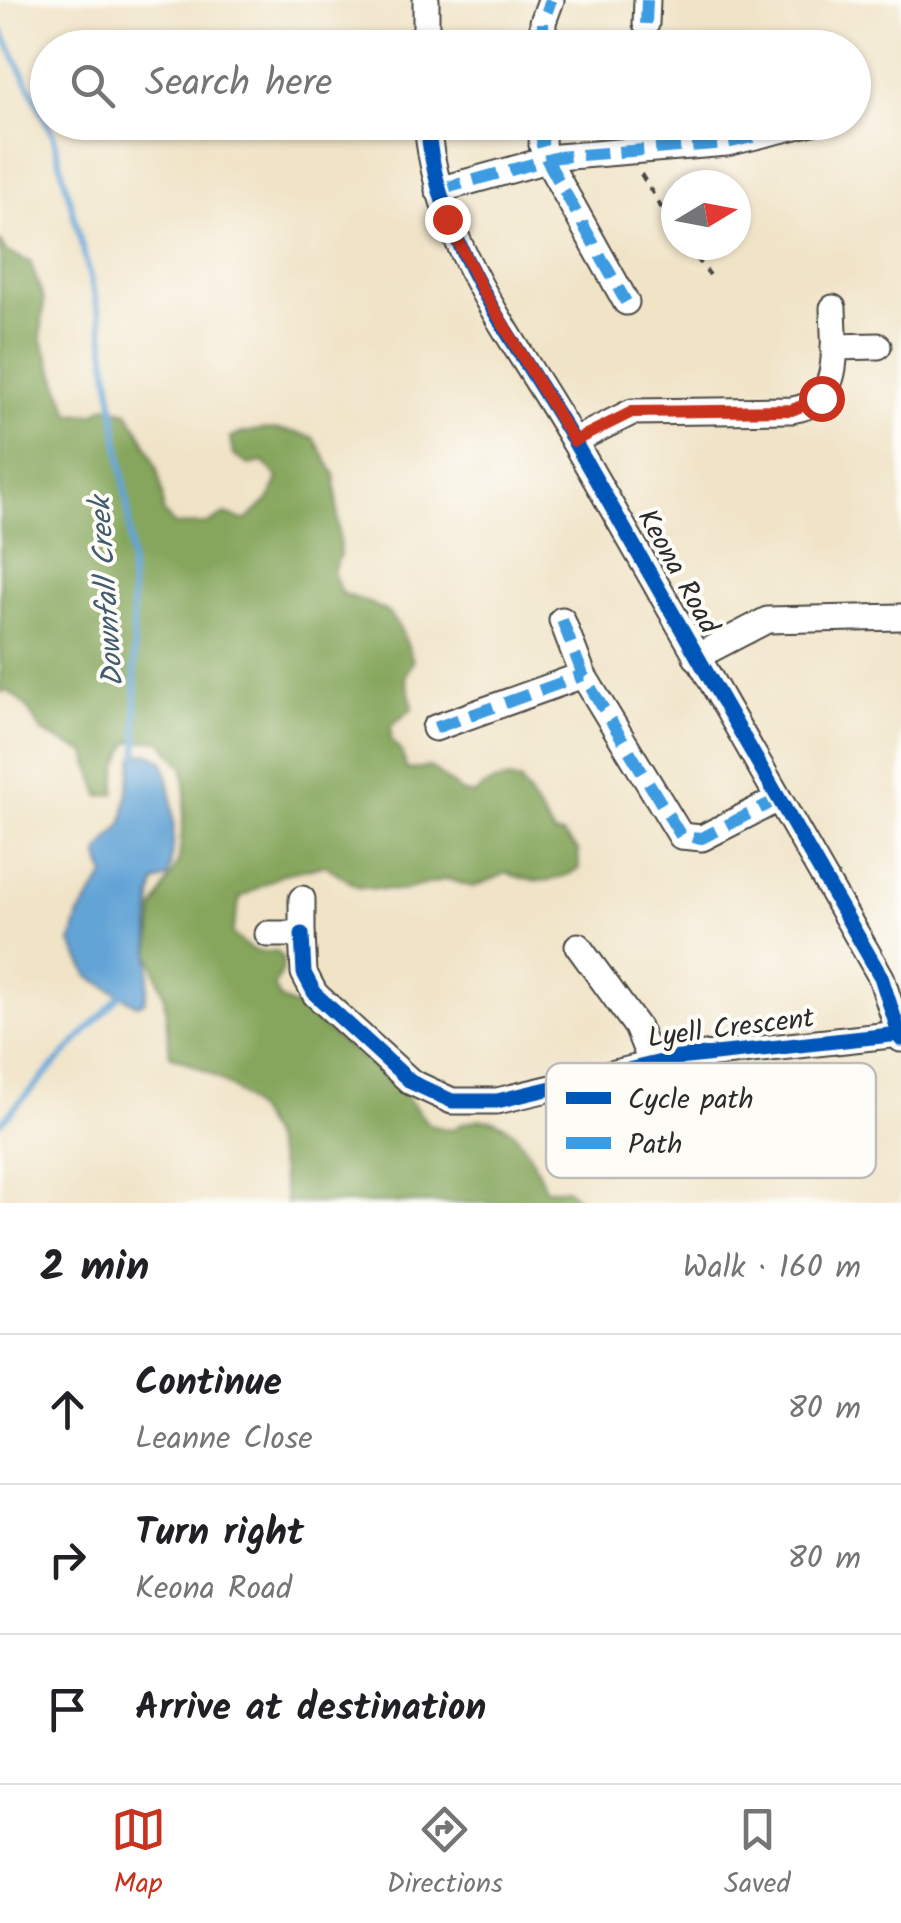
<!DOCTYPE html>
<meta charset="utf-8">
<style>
:root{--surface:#fff;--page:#f2f2f2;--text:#202124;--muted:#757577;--line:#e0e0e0;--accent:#c8321e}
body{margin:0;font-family:Kalam,sans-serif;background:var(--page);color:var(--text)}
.compass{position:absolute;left:661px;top:170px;width:90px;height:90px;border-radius:50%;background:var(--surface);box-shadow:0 2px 8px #0004;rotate:80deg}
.stop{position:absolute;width:30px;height:30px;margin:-22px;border:8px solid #c8321e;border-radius:50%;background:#fff}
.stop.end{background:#c8321e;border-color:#fff;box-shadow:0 2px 10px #0008}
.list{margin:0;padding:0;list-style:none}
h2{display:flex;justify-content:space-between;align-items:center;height:130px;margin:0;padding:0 40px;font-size:42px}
h2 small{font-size:32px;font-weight:400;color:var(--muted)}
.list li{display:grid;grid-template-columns:65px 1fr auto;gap:30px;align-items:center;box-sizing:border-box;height:150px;padding:0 40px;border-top:2px solid var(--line)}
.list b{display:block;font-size:38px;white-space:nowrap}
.list p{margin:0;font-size:32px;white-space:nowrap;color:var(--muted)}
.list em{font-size:32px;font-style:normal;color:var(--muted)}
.icon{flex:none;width:55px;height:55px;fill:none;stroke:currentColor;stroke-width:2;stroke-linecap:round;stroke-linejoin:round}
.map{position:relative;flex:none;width:901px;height:1203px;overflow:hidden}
.search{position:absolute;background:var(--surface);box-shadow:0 2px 8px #0004;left:30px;right:30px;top:30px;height:110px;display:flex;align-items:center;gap:25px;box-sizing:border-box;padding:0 35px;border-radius:55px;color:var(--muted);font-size:38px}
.sheet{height:580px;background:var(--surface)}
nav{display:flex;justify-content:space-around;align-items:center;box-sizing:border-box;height:140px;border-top:2px solid var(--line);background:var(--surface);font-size:28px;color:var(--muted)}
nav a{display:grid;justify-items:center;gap:5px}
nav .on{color:var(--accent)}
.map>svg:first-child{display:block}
</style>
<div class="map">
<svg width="901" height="1203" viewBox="0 0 901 1203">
<rect width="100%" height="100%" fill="#fdfcf7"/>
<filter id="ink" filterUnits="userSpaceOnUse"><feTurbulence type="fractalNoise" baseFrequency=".01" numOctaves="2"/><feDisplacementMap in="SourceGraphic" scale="20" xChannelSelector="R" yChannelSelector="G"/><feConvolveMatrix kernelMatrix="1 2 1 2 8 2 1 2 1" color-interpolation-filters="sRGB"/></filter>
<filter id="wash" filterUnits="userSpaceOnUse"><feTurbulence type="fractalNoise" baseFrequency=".0048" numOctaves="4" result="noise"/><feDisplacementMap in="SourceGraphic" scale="40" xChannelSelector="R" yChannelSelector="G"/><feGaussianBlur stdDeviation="2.25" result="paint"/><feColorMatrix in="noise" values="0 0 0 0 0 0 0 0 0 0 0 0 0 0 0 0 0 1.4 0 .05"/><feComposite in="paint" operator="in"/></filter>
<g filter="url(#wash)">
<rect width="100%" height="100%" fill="#f0e3c6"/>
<path fill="#85a65b" stroke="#586843" stroke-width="2.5" d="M0,240l5,11 25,11 14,38 -3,38 29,76 25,-1 10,-7 23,6c20,33 36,60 35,100l12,13 32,-1 18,-10 21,7 24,-23 8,-20 -14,-16 -15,3 -16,-10 -3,-18c33,-11 51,-10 84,1l21,37 5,79 -7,17 8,22c50,18 54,16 72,68l-8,15 8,32 -22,18v14l11,13 5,17 23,-3 31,25 13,3c13,-13 28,-18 46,-14l34,53 8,1 16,15 1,19c-26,15 -44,15 -72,4l-34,14 -26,-8 -47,12 -42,-4 -33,-22 -42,9 -43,24 -8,35c14,15 23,22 44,18l7,7 -1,14 -8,14 7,14 17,7 105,85 26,33 22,5c53,-33 79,17 94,59h21l18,14h-298c-10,-86 -37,-116 -116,-148l-6,-59 -14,-42 4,-45 25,-49 7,-68 -3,-25 -23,-27 -31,2 -11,24 -3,28 -15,2 -14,-43 -44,-21 -16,-26 -18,-15 -8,2z"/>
<path fill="#63a4d6" stroke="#476880" stroke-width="2.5" d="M148,753l15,8c11,34 15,83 4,117l-12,5c-10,40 0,88 -11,119l-7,3 -48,-29 -18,-33 8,-28 26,-39 -7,-23 25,-31 11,-66z"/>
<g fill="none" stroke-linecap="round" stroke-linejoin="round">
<g stroke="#63a4d6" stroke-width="6">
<path d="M0,27l53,108 48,185 28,197 9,243"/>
<path d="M0,1123l124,-132"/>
</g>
</g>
</g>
<g filter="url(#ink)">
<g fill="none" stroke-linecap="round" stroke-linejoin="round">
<g stroke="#494742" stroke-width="29">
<g id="minor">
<path d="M426,0v48"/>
<path d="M646,24l1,-24"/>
<path d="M543,48v-26l8,-22"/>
<path d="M427,122c9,123 89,218 148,321 103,177 203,356 306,534l20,62"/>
<path d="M543,122l-1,23 5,15 79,142"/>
<path d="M655,122l6,25"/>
<path d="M438,190l120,-33 169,-14 86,-21"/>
<path d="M834,347l44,-1"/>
<path d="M574,441l58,-29 160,-2c52,-8 42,-61 41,-102"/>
<path d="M562,620l21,55 98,161 21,2 76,-39"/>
<path d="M696,657l71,-37 134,-3"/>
<path d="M435,728l148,-53"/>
<path d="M268,934h34v-35"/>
<path d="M302,934l2,39 11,21 96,88 41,19h45l181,-43 222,-24"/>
<path d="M578,946l59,81 15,37"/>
</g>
</g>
<g stroke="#494742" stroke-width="4" stroke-dasharray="8 8" stroke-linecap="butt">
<path d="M641,174l35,58"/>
<path d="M686,245l24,30"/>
</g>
<use href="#minor" stroke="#fff" stroke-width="25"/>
<g stroke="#3d9ce1" stroke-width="12" stroke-dasharray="25 12" stroke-linecap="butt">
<path d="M646,24l1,-24"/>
<path d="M543,48v-26l8,-22"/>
<path d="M543,122l-1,23 5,15 79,142"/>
<path d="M438,190l120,-33 169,-14 86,-21"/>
<path d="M562,620l21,55 98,161 21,2 76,-39"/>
<path d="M435,728l148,-53"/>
</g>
<g stroke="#fdfcf7" stroke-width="21">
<g id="cycleway">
<path d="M427,122c9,123 89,218 148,321 103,177 203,356 306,534l20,62"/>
<path d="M302,934l2,39 11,21 96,88 41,19h45l181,-43 222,-24"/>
</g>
</g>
<use href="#cycleway" stroke="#0057b8" stroke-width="15"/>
</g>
</g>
<g fill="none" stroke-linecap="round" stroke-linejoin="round" filter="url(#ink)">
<path stroke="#c8321e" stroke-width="12" d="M447,219l36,72 91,150 58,-29 160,-2 29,-12"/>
</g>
<g text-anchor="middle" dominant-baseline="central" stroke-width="8" stroke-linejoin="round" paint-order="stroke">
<g font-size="28" fill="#2b2b2b" stroke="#fdfcf7">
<text transform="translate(677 572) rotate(61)">Keona Road</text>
<text transform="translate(731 1029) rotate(-7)">Lyell Crescent</text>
</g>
<g font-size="30" font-style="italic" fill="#415b6f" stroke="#fdfcf7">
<text transform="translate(108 592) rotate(-94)">Downfall Creek</text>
</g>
</g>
<rect x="546" y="1063" width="330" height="115" rx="15" fill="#fdfcf7" stroke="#bebdba" stroke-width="2.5"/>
<rect x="566" y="1092" width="45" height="12" fill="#0057b8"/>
<rect x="566" y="1137" width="45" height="12" fill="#3d9ce1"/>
<g font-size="28" fill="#2b2b2b">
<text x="628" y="1108">Cycle path</text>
<text x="628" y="1153">Path</text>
</g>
</svg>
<svg class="compass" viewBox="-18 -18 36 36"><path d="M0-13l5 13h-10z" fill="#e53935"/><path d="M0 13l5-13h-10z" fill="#757577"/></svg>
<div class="stop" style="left:821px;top:398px"></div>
<div class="stop end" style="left:447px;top:219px"></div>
<div class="search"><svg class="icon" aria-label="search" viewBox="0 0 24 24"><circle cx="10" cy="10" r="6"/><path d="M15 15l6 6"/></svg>Search here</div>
</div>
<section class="sheet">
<h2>2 min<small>Walk · 160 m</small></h2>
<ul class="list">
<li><svg class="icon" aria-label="ahead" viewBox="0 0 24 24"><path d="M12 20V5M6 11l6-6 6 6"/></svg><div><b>Continue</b><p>Leanne Close</p></div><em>80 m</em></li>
<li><svg class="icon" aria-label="right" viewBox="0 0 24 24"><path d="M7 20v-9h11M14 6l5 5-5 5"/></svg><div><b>Turn right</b><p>Keona Road</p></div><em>80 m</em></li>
<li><svg class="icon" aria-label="arrive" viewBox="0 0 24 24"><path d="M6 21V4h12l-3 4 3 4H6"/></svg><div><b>Arrive at destination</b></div></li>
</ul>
</section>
<nav>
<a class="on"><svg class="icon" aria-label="map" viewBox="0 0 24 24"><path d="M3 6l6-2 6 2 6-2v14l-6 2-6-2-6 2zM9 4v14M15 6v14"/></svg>Map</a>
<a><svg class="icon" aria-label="directions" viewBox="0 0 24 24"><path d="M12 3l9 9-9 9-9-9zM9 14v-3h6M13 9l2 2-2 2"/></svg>Directions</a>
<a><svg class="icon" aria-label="saved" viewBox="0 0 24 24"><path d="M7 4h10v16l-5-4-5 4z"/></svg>Saved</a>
</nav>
